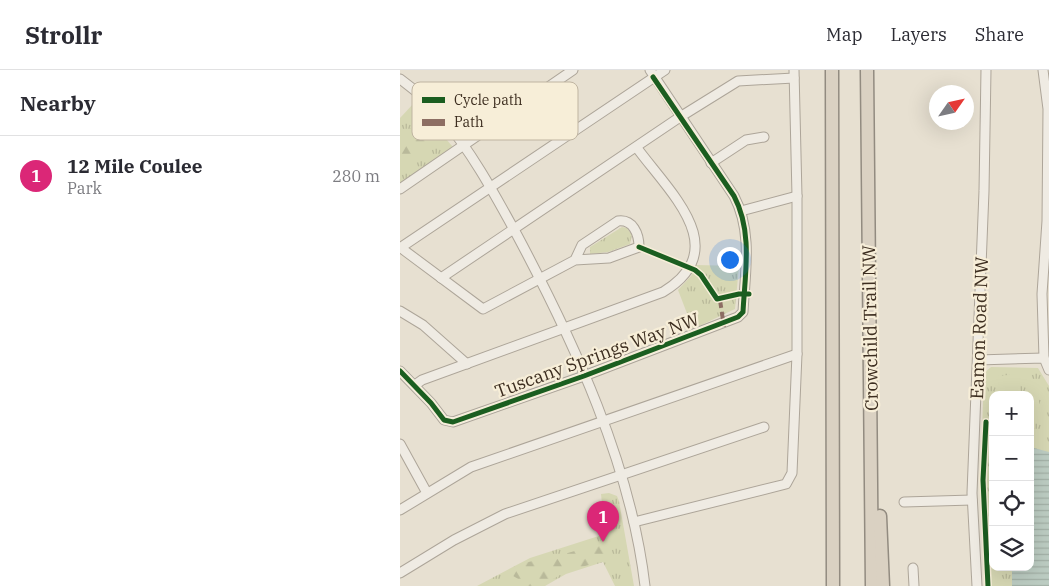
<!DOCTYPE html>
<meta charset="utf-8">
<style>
:root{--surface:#fff;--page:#f7f7f7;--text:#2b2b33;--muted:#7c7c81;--line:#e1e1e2;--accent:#db2777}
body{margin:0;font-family:"IBM Plex Serif",serif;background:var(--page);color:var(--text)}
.controls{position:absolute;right:15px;bottom:15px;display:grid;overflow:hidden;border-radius:10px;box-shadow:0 5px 20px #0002}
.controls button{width:45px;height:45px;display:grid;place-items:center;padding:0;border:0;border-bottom:1px solid var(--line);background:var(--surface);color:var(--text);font:25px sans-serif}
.compass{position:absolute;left:529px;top:15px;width:45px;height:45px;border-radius:50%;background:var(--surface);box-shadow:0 5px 20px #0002;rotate:56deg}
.you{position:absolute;left:329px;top:189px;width:18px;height:18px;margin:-12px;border:4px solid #fff;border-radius:50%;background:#1a73e8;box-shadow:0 0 0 8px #1a73e833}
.badge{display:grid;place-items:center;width:32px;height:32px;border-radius:50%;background:var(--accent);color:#fff;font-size:16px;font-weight:700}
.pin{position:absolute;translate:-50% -41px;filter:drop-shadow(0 1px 2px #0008)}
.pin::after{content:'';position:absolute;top:26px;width:18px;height:15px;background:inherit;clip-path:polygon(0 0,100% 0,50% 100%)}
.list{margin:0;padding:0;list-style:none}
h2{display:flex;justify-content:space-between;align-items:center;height:65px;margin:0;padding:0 20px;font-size:21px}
h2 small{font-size:16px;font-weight:400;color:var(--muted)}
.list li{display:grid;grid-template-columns:32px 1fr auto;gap:15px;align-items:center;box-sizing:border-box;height:80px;padding:0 20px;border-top:1px solid var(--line)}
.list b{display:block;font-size:19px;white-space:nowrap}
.list p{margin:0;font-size:16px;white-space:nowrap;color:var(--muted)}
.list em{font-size:16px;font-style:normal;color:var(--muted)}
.icon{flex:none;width:28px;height:28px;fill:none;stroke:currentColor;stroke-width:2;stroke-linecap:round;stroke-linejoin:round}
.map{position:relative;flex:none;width:649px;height:516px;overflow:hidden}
header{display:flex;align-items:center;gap:30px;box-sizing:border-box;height:70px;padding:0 25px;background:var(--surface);border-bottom:1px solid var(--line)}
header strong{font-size:24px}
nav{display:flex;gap:28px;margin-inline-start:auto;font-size:18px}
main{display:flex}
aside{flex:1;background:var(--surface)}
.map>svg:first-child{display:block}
</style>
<header>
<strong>Strollr</strong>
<nav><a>Map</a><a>Layers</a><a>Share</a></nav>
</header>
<main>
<aside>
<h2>Nearby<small></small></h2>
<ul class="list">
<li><span class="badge">1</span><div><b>12 Mile Coulee</b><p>Park</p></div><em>280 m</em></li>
</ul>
</aside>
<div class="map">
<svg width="649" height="516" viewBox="0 0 649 516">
<defs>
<pattern id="grass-tufts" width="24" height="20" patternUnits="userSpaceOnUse" patternTransform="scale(1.25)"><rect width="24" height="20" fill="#d6d7b3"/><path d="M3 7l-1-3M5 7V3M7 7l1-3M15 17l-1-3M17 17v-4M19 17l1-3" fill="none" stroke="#b9b99a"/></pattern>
<pattern id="forest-firs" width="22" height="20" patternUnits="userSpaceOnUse" patternTransform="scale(1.25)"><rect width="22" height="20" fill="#d6d7b3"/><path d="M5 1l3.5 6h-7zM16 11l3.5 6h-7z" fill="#b9b99a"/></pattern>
<pattern id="water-rules" width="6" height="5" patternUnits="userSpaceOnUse" patternTransform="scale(1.25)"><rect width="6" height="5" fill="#bcccc2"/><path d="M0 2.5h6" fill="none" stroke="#a2b0a6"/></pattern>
</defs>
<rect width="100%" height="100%" fill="#e7e0d1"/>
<g fill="url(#grass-tufts)" fill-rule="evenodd">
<path d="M14,33l39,44 -53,37v-66z"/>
<path d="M222,157l5,1 5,7 -2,9 -22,8 -18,2v-7z"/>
<path d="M296,195l43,1 -4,43 -42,20 -15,-39 13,-14z"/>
<path d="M591,297l47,1 11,18v200h-64l-5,-96 4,-117zM593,325h37v172h-37z"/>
<path d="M209,423l8,3 2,5 15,85h-19l-12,-24 -37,12 -21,12h-68l53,-28 75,-24 -4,-40z"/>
</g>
<g fill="url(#forest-firs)">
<path d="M13,57l17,13c-9,11 -20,17 -30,27v-33z"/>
<path d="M202,470l6,3 2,19h-11l-35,10 -3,-5 2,6 -21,13h-20l-2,-6 -12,-7 17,-10 30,-8 5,7 1,-7 34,-10z"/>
</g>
<g fill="#d6d7b3">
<path d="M619,304l2,21h-22l-1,-19z"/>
<path d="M638,320l2,21h-10v-16h-2v-4z"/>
</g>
<path fill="url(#water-rules)" d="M634,378l15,4v134h-37v-19h18v-118z"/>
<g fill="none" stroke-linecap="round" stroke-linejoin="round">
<g stroke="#ada599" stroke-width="11">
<g id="minor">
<path d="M394,0l3,126v158"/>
<path d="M643,0l5,39 -1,112 -5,73 2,64"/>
<path d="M0,9c15,11 30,24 42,38 30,35 53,78 75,118 57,107 114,230 128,351"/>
<path d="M311,93l35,-23 18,-3"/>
<path d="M0,119l173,-119"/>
<path d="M341,141l56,-15"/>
<path d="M0,178l265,-178"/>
<path d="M1,178l82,61 92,-49 34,-2 30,-11c0,-13 -6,-28 -21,-26l-36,24 -7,15"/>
<path d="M41,208l239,-161 58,-36 56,-3"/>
<path d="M0,241l23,14 44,39"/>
<path d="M578,290l66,-2 5,12"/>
<path d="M0,301l31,32 13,17 9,2 131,-46 154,-59 5,-5c2,-39 10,-80 -9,-116l-84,-126"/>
<path d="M15,315l7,-5 241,-88c71,-43 7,-99 -26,-144"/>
<path d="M0,374l27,49"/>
<path d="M504,432l68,-2"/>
<path d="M0,440l71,-43 326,-113 -5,119 -6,11 -152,38"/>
<path d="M513,498l1,18"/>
<path d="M0,503l54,-33 51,-26 259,-87"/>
<path d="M577,516l-5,-93 12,-302 2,-121"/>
</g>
</g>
<g stroke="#928b80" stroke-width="15">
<g id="highway">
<path d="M432,0l1,516"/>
<path d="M467,0l5,516"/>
<path d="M480,446l3,70"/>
</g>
</g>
<use href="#minor" stroke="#efebe3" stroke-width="9"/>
<use href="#highway" stroke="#dad1c2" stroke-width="12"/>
<path stroke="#8d6e63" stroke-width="4" stroke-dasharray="8 4" stroke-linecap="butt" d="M320,230l4,27"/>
<g stroke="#f7eed8" stroke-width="8">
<g id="cycleway">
<path d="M239,177l56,23 6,5 16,24 22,-5h10"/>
<path d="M0,301l31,32 13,17 9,2 131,-46 154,-59 5,-5c2,-39 10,-80 -9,-116l-81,-119"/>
<path d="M586,352l-3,58 5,106"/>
</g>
</g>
<use href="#cycleway" stroke="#1b5e20" stroke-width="5"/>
</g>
<g text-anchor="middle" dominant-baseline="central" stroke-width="4.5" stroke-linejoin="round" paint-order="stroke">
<g font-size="18" fill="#3d2e20" stroke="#f7eed8">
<text transform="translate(470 258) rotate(-91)">Crowchild Trail NW</text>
<text transform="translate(579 258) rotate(-88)">Eamon Road NW</text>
<text transform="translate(197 285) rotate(-20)">Tuscany Springs Way NW</text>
</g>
</g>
<rect x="12" y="12" width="166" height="58" rx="8" fill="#f7eed8" stroke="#bfb4a1" stroke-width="1"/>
<rect x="22" y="27" width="23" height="6" fill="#1b5e20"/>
<rect x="22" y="49" width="23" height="7" fill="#8d6e63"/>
<g font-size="14" fill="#3d2e20">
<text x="54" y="35">Cycle path</text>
<text x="54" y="57">Path</text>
</g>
</svg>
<div class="controls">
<button>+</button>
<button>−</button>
<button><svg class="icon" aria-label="locate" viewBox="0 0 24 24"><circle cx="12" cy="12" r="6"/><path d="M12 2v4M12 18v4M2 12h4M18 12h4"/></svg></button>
<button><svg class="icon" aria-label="layers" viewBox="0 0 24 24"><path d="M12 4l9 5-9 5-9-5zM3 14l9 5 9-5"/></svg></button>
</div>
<svg class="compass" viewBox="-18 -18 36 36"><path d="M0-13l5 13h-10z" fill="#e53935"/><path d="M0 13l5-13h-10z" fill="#7c7c81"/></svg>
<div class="you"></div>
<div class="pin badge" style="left:203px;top:472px">1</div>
</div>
</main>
